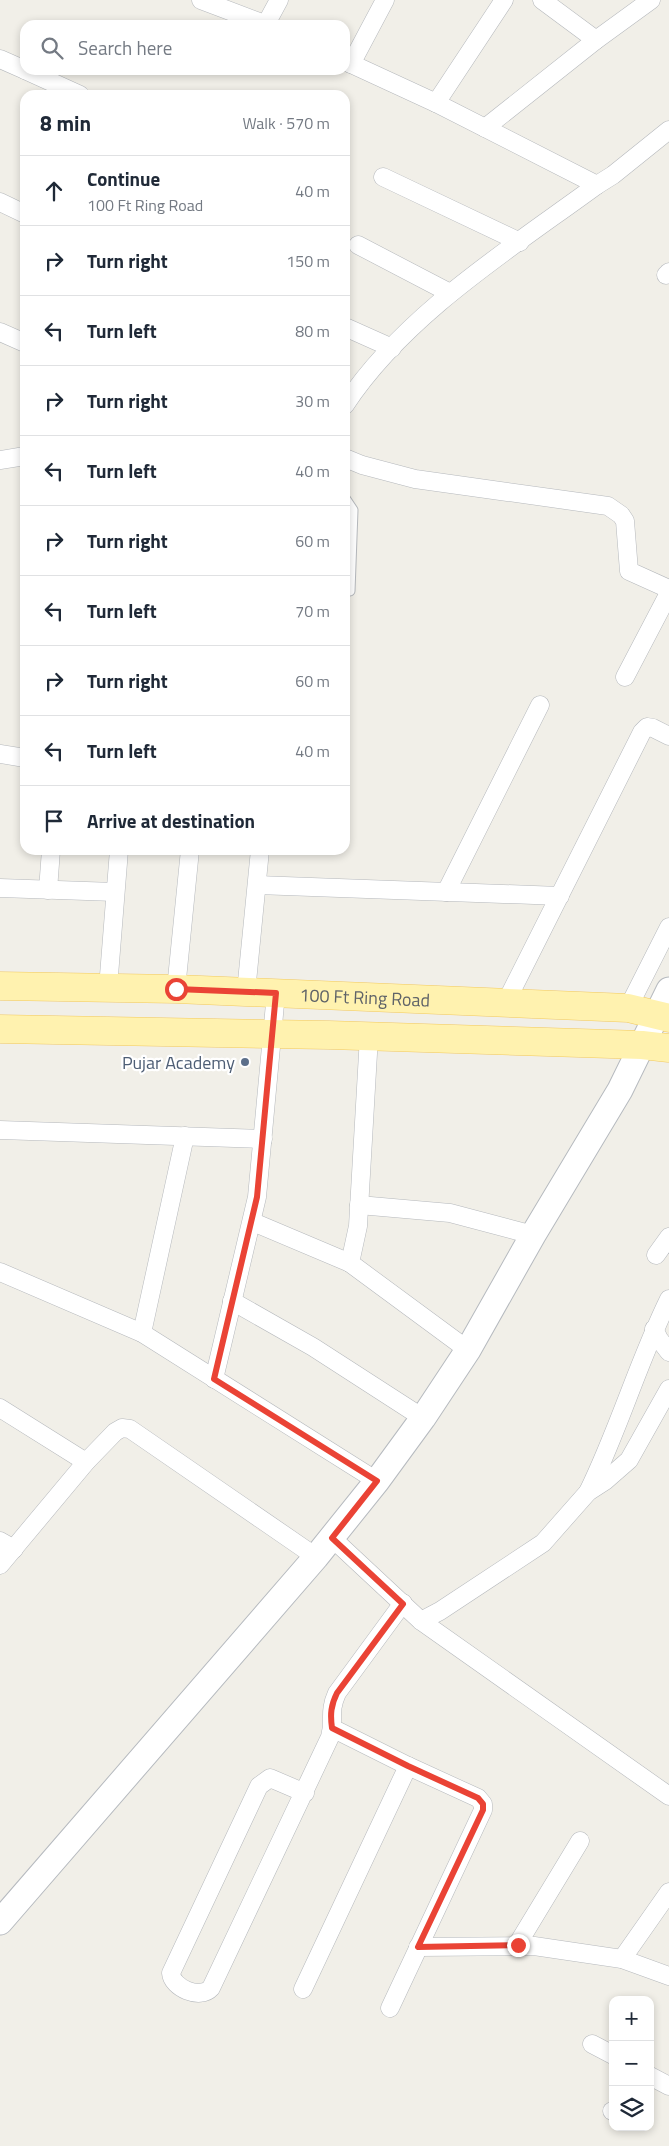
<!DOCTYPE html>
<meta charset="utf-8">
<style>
:root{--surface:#fff;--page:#f2f2f3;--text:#1f2937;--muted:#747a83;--line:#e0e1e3}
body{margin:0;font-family:"Titillium Web",sans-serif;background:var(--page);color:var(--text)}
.controls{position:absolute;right:15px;bottom:15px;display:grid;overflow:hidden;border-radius:10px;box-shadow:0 2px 8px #0003}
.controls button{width:45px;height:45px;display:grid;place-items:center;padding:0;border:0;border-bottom:1px solid var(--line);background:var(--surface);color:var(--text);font:25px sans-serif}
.stop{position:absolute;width:15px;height:15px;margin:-11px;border:4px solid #ea4335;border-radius:50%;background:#fff}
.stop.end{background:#ea4335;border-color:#fff;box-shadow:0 1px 5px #0008}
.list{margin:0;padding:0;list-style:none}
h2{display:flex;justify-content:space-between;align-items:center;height:65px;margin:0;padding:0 20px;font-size:21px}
h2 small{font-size:16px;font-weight:400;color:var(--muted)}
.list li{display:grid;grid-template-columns:32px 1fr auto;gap:15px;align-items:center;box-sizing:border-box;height:70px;padding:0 20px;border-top:1px solid var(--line)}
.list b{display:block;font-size:19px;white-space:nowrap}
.list p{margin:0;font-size:16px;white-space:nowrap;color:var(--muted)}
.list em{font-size:16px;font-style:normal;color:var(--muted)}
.icon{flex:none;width:28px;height:28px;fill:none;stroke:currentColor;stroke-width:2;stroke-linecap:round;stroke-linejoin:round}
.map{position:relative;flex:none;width:669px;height:2146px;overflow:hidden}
.search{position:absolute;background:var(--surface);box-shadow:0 2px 8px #0003;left:20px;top:20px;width:330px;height:55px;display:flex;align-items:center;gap:12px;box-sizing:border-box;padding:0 18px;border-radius:15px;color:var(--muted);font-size:19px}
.panel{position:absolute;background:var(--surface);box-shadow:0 2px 8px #0003;left:20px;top:90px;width:330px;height:765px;border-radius:15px}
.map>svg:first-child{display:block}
</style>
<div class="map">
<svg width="669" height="2146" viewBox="0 0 669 2146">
<rect width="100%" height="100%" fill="#f1efe8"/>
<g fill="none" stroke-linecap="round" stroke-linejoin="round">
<g stroke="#b5b8bc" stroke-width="11">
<path id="lane" d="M345,498l8,12 -3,81"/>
</g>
<g stroke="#b5b8bc" stroke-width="19">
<g id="street">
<path d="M201,0l66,25"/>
<path d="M542,0l54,40"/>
<path d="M266,24l13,-24"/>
<path d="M0,59l25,11"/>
<path d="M345,61l91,42 161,82 16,-10 56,-45"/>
<path d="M351,64l34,-64"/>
<path d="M25,70l55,25"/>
<path d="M436,103l68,-103"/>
<path d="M485,128l111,-88 55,-40"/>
<path d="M383,177l137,65"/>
<path d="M0,202l25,12"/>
<path d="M358,245l92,48"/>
<path d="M666,275l3,-3"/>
<path d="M345,327l47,21"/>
<path d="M0,332l25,11"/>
<path d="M345,405c59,-90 166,-157 252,-220"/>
<path d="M345,458l17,7 53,14 193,27 13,9 4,6 4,50 40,18"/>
<path d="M0,460l25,-4"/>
<path d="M625,677l44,-84"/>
<path d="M0,754l25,4"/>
<path d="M257,885l303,11"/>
<path d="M0,888l115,4"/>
<path d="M48,890l3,-40"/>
<path d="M446,892l94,-187"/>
<path d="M108,988l11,-138"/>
<path d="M176,989l14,-139"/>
<path d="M246,992l14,-142"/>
<path d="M505,1004l137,-272 5,-5 6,1 16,8"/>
<path d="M628,1008l41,-81"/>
<path d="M0,1130l263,9"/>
<path d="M359,1205l91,8 83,22"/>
<path d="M253,1222l97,41 118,87"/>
<path d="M656,1255l13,-18"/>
<path d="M350,1263l8,-37 11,-190"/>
<path d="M0,1272l142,61 235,148"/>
<path d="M232,1301l81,46 110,71"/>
<path d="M654,1329l5,10 10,13"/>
<path d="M142,1333l43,-197"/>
<path d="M214,1379l43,-182 19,-204"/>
<path d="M0,1408l86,54"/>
<path d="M588,1492c31,-63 50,-130 81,-193"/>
<path d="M332,1538l89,83 248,175"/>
<path d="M0,1541l14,8"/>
<path d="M0,1565l86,-103 29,-30 7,-4 8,1 186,128"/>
<path d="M421,1621l19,-10 103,-68 45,-51 17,-11 24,-21 40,-71"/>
<path d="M332,1728l76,38 70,32 5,6v6l-93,198"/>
<path d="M305,1793l-35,-15 -11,8 -88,187c1,15 29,27 40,15l119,-251c5,-18 -2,-24 7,-44l66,-90"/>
<path d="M517,1945l63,-104"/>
<path d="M418,1947l116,-1 88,13 47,17"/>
<path d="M622,1959l47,-67"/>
<path d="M303,1989l105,-223"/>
<path d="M592,2044l21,11"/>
<path d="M650,2076l19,10"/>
<path d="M612,2111h1"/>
</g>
</g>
<g stroke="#b6babf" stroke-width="27">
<path id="secondary" d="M0,1922l316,-365 61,-76 46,-63 45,-68 65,-115 87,-145 49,-100"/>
</g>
<g stroke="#f2c960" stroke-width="29">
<g id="primary">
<path id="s1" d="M0,986l176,3 452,19 41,10"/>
<path d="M0,1029l329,6 313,10 27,3"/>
</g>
</g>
<use href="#lane" stroke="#fff" stroke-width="9"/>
<use href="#street" stroke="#fff" stroke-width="18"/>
<use href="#secondary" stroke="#fff" stroke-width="25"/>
<use href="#primary" stroke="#fff2af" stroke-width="28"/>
</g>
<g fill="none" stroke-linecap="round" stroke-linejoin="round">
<path stroke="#ea4335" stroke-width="6" d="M176,989l100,4 -19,204 -43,182 163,102 -45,57 71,66 -66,89c-6,12 -7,21 -5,35l76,38 70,32 5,6v6l-65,137 100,-2"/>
</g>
<circle fill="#5c6f8a" stroke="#fff" stroke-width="2" cx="245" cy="1062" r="5"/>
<g text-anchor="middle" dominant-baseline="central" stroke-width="4.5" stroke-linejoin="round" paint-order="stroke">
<g font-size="18" fill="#5f6368" stroke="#fff">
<text stroke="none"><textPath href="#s1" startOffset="365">100 Ft Ring Road</textPath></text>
</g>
<g font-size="18" fill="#4e5e75" stroke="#fff" text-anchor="end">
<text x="235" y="1062">Pujar Academy</text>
</g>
</g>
</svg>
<div class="controls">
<button>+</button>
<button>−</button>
<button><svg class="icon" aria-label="layers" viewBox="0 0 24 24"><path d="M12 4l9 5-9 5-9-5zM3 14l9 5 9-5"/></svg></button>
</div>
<div class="stop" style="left:176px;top:989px"></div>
<div class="stop end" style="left:518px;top:1945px"></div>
<div class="search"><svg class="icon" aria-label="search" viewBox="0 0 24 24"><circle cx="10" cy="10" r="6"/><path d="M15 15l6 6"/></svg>Search here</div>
<section class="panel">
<h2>8 min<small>Walk · 570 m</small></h2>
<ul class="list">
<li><svg class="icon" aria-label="ahead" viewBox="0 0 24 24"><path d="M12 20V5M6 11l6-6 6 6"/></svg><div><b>Continue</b><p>100 Ft Ring Road</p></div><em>40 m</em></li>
<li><svg class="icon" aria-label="right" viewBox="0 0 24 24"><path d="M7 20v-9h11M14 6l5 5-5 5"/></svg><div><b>Turn right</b></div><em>150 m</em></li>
<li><svg class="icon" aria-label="left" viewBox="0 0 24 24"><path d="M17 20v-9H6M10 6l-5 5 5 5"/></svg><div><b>Turn left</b></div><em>80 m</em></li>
<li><svg class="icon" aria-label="right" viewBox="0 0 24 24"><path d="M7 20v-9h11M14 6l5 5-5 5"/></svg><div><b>Turn right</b></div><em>30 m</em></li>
<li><svg class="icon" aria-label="left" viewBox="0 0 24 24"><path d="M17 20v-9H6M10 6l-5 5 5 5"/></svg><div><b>Turn left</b></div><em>40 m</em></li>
<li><svg class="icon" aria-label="right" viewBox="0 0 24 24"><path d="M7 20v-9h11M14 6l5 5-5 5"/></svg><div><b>Turn right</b></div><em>60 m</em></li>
<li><svg class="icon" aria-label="left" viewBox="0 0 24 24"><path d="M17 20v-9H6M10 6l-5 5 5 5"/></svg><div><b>Turn left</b></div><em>70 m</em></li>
<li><svg class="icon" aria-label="right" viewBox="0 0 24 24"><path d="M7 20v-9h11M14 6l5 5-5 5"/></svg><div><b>Turn right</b></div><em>60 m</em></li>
<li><svg class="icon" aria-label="left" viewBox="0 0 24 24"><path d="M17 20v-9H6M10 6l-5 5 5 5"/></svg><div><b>Turn left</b></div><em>40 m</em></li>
<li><svg class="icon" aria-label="arrive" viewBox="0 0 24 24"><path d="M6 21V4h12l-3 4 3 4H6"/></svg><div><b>Arrive at destination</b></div></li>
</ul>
</section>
</div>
